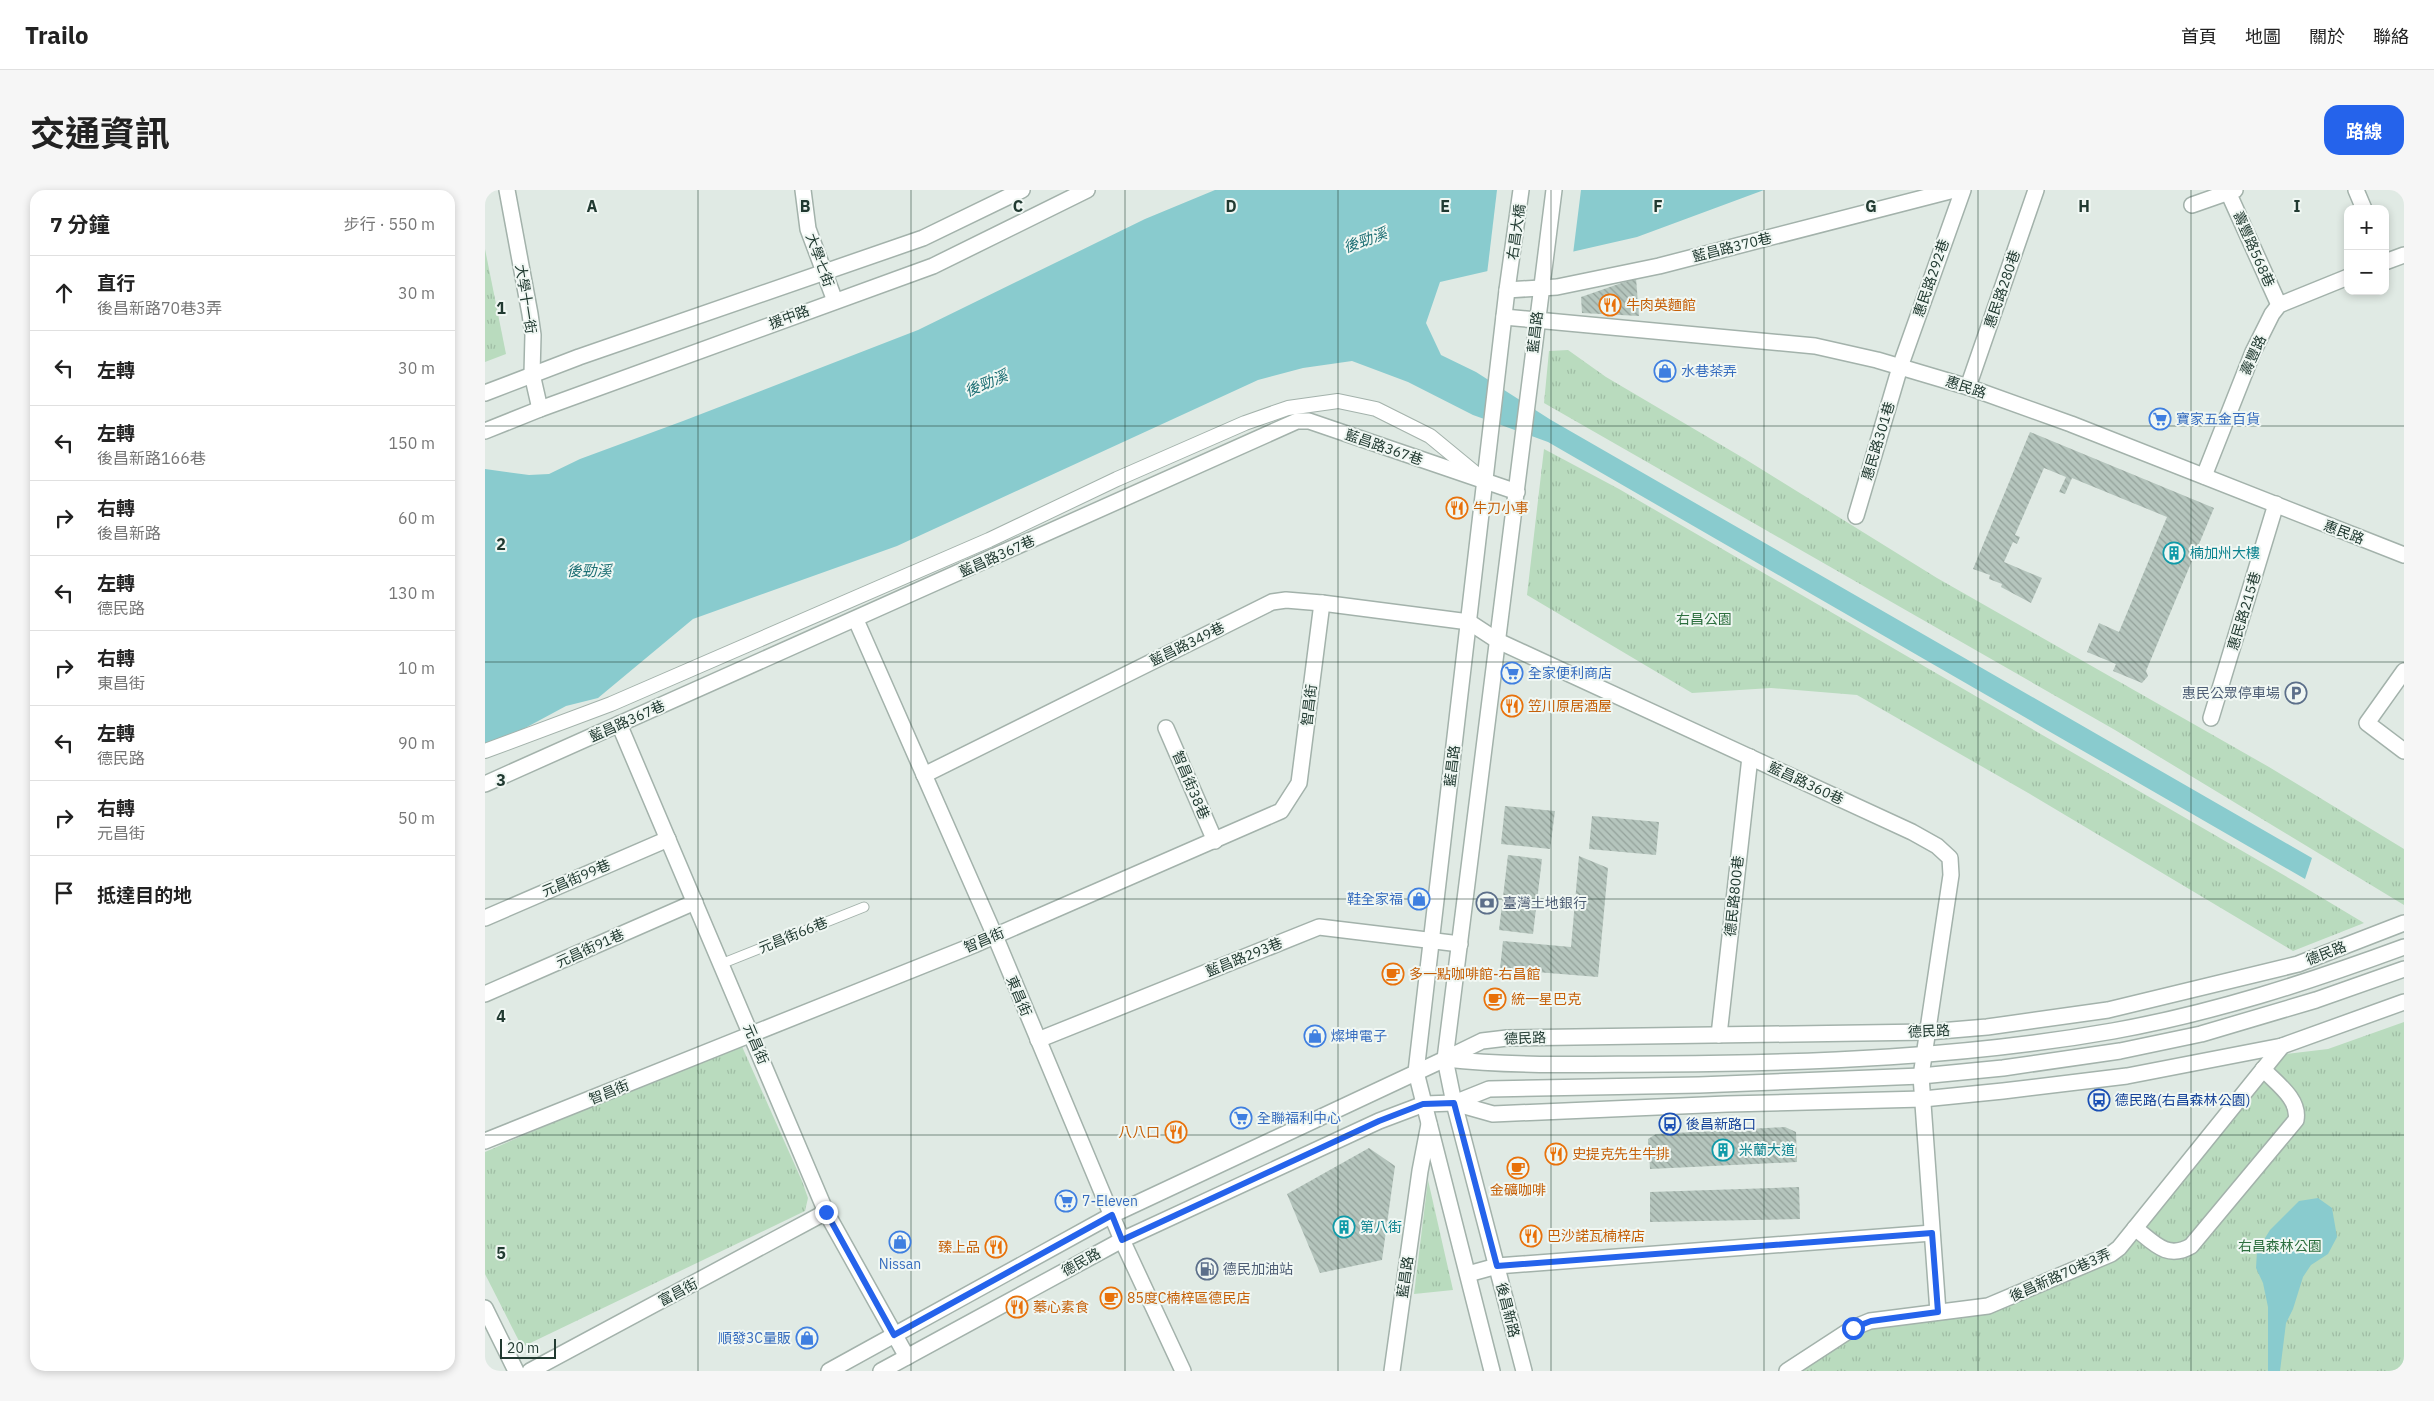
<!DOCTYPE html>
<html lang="zh-TW">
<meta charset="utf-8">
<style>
:root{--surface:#fff;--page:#f6f6f6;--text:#222;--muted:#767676;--line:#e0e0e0;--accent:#2563eb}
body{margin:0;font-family:"IBM Plex Sans","Noto Sans TC",sans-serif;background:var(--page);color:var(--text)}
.controls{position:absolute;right:15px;top:15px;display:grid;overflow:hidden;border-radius:10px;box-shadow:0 2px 8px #0003}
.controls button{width:45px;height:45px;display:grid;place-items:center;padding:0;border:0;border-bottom:1px solid var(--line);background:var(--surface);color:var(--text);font:25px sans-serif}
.scale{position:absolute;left:15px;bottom:12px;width:56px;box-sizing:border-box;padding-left:5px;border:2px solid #213a31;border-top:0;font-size:14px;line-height:18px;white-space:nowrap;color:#213a31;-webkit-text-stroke:4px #f0f7f3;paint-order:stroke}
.stop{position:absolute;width:15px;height:15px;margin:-11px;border:4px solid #2563eb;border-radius:50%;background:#fff}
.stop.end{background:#2563eb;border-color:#fff;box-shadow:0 1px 5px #0008}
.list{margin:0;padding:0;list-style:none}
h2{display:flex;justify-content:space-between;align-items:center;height:65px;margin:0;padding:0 20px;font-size:21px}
h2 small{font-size:16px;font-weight:400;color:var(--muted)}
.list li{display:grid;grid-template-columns:32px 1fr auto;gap:15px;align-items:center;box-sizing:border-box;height:75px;padding:0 20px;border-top:1px solid var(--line)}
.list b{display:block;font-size:19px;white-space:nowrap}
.list p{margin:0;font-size:16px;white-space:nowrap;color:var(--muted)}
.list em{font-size:16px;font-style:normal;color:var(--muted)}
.icon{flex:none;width:28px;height:28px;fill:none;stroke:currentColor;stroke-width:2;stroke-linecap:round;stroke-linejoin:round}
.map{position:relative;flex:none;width:1919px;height:1181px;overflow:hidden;border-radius:15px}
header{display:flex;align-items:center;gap:30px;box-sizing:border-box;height:70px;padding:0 25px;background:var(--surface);border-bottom:1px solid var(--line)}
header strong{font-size:24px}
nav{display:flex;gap:28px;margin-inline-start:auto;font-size:18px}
.intro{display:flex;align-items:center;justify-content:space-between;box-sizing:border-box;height:120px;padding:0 30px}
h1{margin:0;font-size:35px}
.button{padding:12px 22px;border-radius:15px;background:var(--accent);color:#fff;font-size:18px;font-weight:700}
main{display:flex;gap:30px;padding:0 30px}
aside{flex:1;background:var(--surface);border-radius:15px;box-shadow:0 2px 8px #0003}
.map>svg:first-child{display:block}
</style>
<header>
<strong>Trailo</strong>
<nav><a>首頁</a><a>地圖</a><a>關於</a><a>聯絡</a></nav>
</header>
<div class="intro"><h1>交通資訊</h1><a class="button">路線</a></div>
<main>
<aside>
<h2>7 分鐘<small>步行 · 550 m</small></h2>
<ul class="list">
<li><svg class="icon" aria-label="ahead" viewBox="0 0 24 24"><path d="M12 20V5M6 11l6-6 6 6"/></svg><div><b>直行</b><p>後昌新路70巷3弄</p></div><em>30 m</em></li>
<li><svg class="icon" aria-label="left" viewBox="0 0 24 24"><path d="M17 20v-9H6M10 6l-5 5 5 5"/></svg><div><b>左轉</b></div><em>30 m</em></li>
<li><svg class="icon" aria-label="left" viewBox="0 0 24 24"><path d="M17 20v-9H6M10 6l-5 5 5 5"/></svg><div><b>左轉</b><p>後昌新路166巷</p></div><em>150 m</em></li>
<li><svg class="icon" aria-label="right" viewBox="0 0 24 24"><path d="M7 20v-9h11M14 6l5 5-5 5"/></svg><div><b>右轉</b><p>後昌新路</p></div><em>60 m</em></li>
<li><svg class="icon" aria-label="left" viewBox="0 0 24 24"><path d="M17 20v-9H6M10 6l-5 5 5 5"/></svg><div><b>左轉</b><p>德民路</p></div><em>130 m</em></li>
<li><svg class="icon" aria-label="right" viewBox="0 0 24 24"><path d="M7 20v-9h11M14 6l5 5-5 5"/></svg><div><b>右轉</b><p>東昌街</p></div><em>10 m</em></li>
<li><svg class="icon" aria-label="left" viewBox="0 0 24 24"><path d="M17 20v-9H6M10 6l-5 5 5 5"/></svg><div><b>左轉</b><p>德民路</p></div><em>90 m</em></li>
<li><svg class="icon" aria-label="right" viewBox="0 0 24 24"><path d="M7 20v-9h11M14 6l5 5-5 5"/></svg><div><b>右轉</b><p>元昌街</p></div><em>50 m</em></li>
<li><svg class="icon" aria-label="arrive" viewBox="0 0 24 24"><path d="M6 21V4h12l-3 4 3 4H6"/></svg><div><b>抵達目的地</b></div></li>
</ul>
</aside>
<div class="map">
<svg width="1919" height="1181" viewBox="0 0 1919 1181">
<defs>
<pattern id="park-tufts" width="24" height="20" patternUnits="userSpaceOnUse" patternTransform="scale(1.25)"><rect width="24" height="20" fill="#b9dbbe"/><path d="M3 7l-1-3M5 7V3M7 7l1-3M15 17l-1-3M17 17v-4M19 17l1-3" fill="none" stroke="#9fbda4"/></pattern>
<pattern id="building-back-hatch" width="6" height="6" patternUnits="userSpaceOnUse" patternTransform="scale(1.25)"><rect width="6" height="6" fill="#b5c5bd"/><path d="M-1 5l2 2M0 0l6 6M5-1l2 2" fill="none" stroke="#93a19a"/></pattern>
</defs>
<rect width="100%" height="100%" fill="#e0eae4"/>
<g fill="url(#park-tufts)">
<path d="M0,59l21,105 -21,8z"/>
<path d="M1083,160l38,27 139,82 192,119 332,189 135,82v56l-289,-175 -571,-327 5,-52z"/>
<path d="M1059,259l75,40 680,395 65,39 -71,28 -263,-157 -173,-99 -86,-7 -79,5 -165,-98z"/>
<path d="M1919,832v349h-622l86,-50 149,-19 104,-55 149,-191 58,-7z"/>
<path d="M255,852l62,139 6,17 -3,13 -283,136 -37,-73v-122z"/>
<path d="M943,990l25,110 -39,4z"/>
</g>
<g fill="#89cbce">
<path d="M730,0h549l-127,47 -197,45 -14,41 15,32 35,17 75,48 761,438 -7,21 -757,-437 -75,-27 -65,-33 -56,-21 -49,7 -45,12 -361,166 -204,73 -95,79 -32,8 -63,34 -18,6v-277l44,6 20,-1 31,-15 103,-38 235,-91 227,-111z"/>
<path d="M1833,1008l14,10 5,29 -9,17 -17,11 -8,12 -10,32 -7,14 -6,48h-12v-64l-5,-24 -7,-15 1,-17 13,-21 29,-29z"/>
</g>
<path fill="#e0eae4" d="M1012,0h84l-8,64 -86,20z"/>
<g fill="url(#building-back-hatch)">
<path d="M1151,88l3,38 -57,-3 -1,-16z"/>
<path d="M1545,242l184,76 -68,163 2,5 -6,7 -29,-12 3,-7 -29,-12 12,-29 20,9 48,-115 -95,-39 -7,16 -6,-2 7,-15 -22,-9 -29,67 5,2 -3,7 -4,-2 -9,20 38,16 -11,25 -30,-16 1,-3 -13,-5 1,-4 -17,-6z"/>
<path d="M1020,616l50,5 -5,38 -49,-5z"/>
<path d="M1107,626l67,6 -3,33 -67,-6z"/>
<path d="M1023,665l34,4 -9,75 -34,-4z"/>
<path d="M1094,666l29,12 -10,109 -98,-8 3,-28 68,6z"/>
<path d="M1300,937l11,5 1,30 -147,7 -2,-30 8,-5z"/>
<path d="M884,958l26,18 -13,94 -62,13 -33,-79z"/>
<path d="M1314,997l1,32 -150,3v-30z"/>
</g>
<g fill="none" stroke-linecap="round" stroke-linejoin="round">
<g stroke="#a3b2ab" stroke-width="11">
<path id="service" d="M236,774l143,-57"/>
</g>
<g stroke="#a3b2ab" stroke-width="16">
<path id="pedestrian" d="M0,561l126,-47 378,-164 128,-61 128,-56 43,-15 50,-7 38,8 54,27 51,42"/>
</g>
<g stroke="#a3b2ab" stroke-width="18">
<g id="minor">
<path d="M22,0l23,124 3,21 -1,39 8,35"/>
<path d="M318,0l5,39 27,72"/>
<path d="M1871,0l8,19"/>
<path d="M1743,2l51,113"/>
<path d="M1707,15l43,-15"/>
<path d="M1900,72l19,-7"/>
<path d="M1022,100l50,-3 102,-21 295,-76"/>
<path d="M1019,127l311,29 62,14 91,27 103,37 333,131"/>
<path d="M1483,197l68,-197"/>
<path d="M1719,286l49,-124 19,-38 7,-9 69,-28"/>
<path d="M1371,326l44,-149 63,-177"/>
<path d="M371,430l139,316 127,304 61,131"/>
<path d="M1013,451l414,191 25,14 13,12 1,17 -30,201 17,236"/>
<path d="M1919,481l-37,52 37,28"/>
<path d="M1726,528l65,-214"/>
<path d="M134,534l207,488 81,145"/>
<path d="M681,538l49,113"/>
<path d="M439,585l348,-173 14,-2 36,3 147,19"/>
<path d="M0,594l812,-363h12l208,71"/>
<path d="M0,728l183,-79"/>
<path d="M0,804l210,-92"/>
<path d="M1234,845l31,-278"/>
<path d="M553,850l281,-113 141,17"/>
<path d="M960,869l37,-18 25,-3 421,-6 59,-5 121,-17 190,-46 106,-41"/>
<path d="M969,913l39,11 234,-10 196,-5 80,-8 124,-15 155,-30 122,-44"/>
<path d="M0,951l489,-196 307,-134 18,-28 23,-180"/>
<path d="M1650,1038c19,15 32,32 56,18l105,-126c4,-21 -20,-37 -33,-51"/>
<path d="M983,1084l29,-8 435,-33"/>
<path d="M0,1118l31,63"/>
<path d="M45,1181l296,-159"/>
<path d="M907,1181l28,-200 9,-47"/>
<path d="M1302,1181l66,-43 17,-7 118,-15 123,-52 8,-6 163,-202"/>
</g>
</g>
<g stroke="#a3b2ab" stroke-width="18">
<g id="tertiary">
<path d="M0,203l94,-36 344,-119 99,-48"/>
<path d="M0,241l55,-22 393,-143 154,-76"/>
<path d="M984,432l29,19"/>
<path d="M344,1181l283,-156 333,-156c73,8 147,5 220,5 150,-1 300,-7 448,-33 100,-18 196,-49 291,-84"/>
<path d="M396,1181l241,-131 257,-119 45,-17 30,-1 35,-14 210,-4 222,-9 82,-8 117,-17 81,-17 115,-34 88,-31"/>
<path d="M1007,1181l-76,-299 91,-782 14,-100"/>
<path d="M1039,1181l-70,-268 -9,-44 109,-869"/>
</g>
</g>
<use href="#service" stroke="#fff" stroke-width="9"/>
<use href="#pedestrian" stroke="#fff" stroke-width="14"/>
<use href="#minor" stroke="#fff" stroke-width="15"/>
<use href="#tertiary" stroke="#fff" stroke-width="15"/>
</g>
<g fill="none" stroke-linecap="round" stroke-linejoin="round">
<path stroke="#2563eb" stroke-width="6" d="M341,1022l68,123 218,-120 10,25 257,-119 44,-17 31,-1 43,163 435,-33 6,79 -67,9 -18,7"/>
</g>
<path fill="none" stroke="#213a31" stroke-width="1" stroke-opacity="0.55" d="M213,0v1181M426,0v1181M640,0v1181M853,0v1181M1066,0v1181M1279,0v1181M1493,0v1181M1706,0v1181M0,236h1919M0,472h1919M0,709h1919M0,945h1919"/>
<defs>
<g id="restaurant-ring" transform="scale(1.125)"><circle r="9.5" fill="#f0f7f3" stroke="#e8710a" stroke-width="1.5"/><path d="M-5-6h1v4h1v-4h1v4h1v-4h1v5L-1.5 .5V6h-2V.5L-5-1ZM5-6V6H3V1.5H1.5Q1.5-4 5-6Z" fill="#e8710a"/></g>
<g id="shop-ring" transform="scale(1.125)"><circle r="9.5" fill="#f0f7f3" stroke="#3f7fe0" stroke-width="1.5"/><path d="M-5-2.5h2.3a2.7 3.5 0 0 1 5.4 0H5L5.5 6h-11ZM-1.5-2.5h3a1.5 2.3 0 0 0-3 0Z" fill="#3f7fe0"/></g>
<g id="supermarket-ring" transform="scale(1.125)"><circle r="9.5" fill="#f0f7f3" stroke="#3f7fe0" stroke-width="1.5"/><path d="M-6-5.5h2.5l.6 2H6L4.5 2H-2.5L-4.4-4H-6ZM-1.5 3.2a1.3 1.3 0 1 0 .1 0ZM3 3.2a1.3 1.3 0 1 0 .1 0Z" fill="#3f7fe0"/></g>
<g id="building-ring" transform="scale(1.125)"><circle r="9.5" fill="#f0f7f3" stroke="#0f9aa8" stroke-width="1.5"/><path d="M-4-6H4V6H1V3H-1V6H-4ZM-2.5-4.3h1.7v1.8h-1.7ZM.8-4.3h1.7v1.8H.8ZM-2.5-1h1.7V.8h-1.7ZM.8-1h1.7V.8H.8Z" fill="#0f9aa8"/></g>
<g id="parking-ring" transform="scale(1.125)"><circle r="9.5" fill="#f0f7f3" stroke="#5c6f8a" stroke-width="1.5"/><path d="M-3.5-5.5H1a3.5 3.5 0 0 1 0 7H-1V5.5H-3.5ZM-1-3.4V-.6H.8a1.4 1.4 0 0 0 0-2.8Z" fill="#5c6f8a"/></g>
<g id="bank-ring" transform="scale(1.125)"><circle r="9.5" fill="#f0f7f3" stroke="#5c6f8a" stroke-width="1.5"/><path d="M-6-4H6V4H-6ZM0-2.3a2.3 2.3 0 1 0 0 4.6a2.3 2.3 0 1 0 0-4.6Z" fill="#5c6f8a"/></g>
<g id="cafe-ring" transform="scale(1.125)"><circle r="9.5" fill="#f0f7f3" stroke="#e8710a" stroke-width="1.5"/><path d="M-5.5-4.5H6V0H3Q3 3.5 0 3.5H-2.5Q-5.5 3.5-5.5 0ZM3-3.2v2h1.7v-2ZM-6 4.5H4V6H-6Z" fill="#e8710a"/></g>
<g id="bus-ring" transform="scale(1.125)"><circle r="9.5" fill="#f0f7f3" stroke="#1a4fb4" stroke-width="1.5"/><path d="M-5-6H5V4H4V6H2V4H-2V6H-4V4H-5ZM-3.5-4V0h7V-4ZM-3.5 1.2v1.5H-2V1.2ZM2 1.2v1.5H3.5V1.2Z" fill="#1a4fb4"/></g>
<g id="fuel-ring" transform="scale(1.125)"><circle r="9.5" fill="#f0f7f3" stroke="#5c6f8a" stroke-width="1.5"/><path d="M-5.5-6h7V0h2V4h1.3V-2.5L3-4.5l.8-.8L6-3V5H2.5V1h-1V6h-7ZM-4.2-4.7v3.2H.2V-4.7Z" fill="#5c6f8a"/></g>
</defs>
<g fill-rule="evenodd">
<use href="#restaurant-ring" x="1125" y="115"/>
<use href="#shop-ring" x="1180" y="181"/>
<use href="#supermarket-ring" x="1675" y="229"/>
<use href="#restaurant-ring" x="972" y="318"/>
<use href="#building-ring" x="1689" y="363"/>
<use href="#supermarket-ring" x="1027" y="483"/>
<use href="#parking-ring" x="1811" y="503"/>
<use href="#restaurant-ring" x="1027" y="516"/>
<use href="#shop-ring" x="934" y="709"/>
<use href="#bank-ring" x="1002" y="713"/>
<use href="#cafe-ring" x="908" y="784"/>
<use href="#cafe-ring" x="1010" y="809"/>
<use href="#shop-ring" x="830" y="846"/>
<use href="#bus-ring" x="1614" y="910"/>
<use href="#supermarket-ring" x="756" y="928"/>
<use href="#bus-ring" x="1185" y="934"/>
<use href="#restaurant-ring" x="691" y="942"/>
<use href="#building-ring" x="1238" y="960"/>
<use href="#restaurant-ring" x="1071" y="964"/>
<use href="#cafe-ring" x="1033" y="978"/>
<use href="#supermarket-ring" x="581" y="1011"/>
<use href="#building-ring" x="859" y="1037"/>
<use href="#restaurant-ring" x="1046" y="1046"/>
<use href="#shop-ring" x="415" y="1052"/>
<use href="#restaurant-ring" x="511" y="1057"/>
<use href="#fuel-ring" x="722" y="1079"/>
<use href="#cafe-ring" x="626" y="1108"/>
<use href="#restaurant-ring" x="532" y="1117"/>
<use href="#shop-ring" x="322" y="1148"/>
</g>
<g text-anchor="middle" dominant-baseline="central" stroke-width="4" stroke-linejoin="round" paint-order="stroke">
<g font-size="14" fill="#213a31" stroke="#f0f7f3">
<text transform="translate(1031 42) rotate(-82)">右昌大橋</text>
<text transform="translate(1247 57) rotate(-14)">藍昌路370巷</text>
<text transform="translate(1769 59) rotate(66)">壽豐路568巷</text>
<text transform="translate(335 70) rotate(70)">大學七街</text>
<text transform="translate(1446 88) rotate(-71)">惠民路292巷</text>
<text transform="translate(1517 99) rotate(-71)">惠民路280巷</text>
<text transform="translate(41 109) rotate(81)">大學十一街</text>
<text transform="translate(304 127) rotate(-20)">援中路</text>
<text transform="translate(1050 142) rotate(-83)">藍昌路</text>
<text transform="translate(1768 165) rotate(-66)">壽豐路</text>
<text transform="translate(1481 197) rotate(18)">惠民路</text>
<text transform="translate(1393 251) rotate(-73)">惠民路301巷</text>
<text transform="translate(899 257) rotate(19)">藍昌路367巷</text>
<text transform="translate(1859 342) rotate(21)">惠民路</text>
<text transform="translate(512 366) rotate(-24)">藍昌路367巷</text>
<text transform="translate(1759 421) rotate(-73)">惠民路215巷</text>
<text transform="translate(702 454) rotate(-26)">藍昌路349巷</text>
<text transform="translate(824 515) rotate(-83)">智昌街</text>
<text transform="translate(142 531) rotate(-24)">藍昌路367巷</text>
<text transform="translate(967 576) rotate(-83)">藍昌路</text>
<text transform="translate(1321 593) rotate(25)">藍昌路360巷</text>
<text transform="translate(706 595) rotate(67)">智昌街38巷</text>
<text transform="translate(91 688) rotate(-23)">元昌街99巷</text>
<text transform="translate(1249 706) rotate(-84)">德民路800巷</text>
<text transform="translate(308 745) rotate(-22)">元昌街66巷</text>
<text transform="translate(499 750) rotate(-23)">智昌街</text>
<text transform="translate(105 758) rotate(-24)">元昌街91巷</text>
<text transform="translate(1841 763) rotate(-21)">德民路</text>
<text transform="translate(759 767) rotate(-22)">藍昌路293巷</text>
<text transform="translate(534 806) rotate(67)">東昌街</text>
<text transform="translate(1444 841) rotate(-3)">德民路</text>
<text transform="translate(1040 848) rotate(-2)">德民路</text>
<text transform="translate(271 854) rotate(67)">元昌街</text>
<text transform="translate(124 902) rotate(-22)">智昌街</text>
<text transform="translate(596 1072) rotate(-29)">德民路</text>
<text transform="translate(1575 1085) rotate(-24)">後昌新路70巷3弄</text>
<text transform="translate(920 1087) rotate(-82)">藍昌路</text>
<text transform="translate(193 1102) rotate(-28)">富昌街</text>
<text transform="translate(1023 1120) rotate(76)">後昌新路</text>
</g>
<g font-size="14" fill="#c56008" stroke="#f0f7f3" text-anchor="start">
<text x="1141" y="115">牛肉英麵館</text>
<text x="988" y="318">牛刀小事</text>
<text x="1043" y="516">笠川原居酒屋</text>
<text x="924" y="784">多一點咖啡館-右昌館</text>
<text x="1026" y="809">統一星巴克</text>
<text x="675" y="942" text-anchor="end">八八口</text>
<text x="1087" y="964">史提克先生牛排</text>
<text x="1033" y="1000" text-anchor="middle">金礦咖啡</text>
<text x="1062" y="1046">巴沙諾瓦楠梓店</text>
<text x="495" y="1057" text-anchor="end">臻上品</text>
<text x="642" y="1108">85度C楠梓區德民店</text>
<text x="548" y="1117">蓁心素食</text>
</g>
<g font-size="14" fill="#366cbe" stroke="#f0f7f3" text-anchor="start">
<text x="1196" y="181">水巷茶弄</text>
<text x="1691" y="229">寶家五金百貨</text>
<text x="1043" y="483">全家便利商店</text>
<text x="918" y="709" text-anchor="end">鞋全家福</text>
<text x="846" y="846">燦坤電子</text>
<text x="772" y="928">全聯福利中心</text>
<text x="597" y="1011">7-Eleven</text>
<text x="415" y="1074" text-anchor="middle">Nissan</text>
<text x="306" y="1148" text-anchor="end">順發3C量販</text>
</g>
<g font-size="14" fill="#0d838f" stroke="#f0f7f3" text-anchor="start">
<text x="1705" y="363">楠加州大樓</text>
<text x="1254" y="960">米蘭大道</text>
<text x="875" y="1037">第八街</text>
</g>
<g font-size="14" fill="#2d6f3f" stroke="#f0f7f3">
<text x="1219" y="429">右昌公園</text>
<text x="1795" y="1056">右昌森林公園</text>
</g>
<g font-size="14" fill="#4e5e75" stroke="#f0f7f3" text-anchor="start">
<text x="1795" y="503" text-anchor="end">惠民公眾停車場</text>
<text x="1018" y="713">臺灣土地銀行</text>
<text x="738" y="1079">德民加油站</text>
</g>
<g font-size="14" fill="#164399" stroke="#f0f7f3" text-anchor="start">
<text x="1630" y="910">德民路(右昌森林公園)</text>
<text x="1201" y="934">後昌新路口</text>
</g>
<g font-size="15" font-style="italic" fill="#1d6f74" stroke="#f0f7f3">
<text transform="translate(880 50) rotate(-20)">後勁溪</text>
<text transform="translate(501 193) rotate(-23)">後勁溪</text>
<text x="104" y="380">後勁溪</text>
</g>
</g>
<g font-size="16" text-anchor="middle" font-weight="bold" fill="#213a31" stroke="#f0f7f3" stroke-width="4" stroke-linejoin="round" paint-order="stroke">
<text x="107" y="22">A</text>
<text x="320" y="22">B</text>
<text x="533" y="22">C</text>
<text x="746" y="22">D</text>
<text x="960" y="22">E</text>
<text x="1173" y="22">F</text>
<text x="1386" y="22">G</text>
<text x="1599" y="22">H</text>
<text x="1812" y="22">I</text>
<text x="16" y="124">1</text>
<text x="16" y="360">2</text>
<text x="16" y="596">3</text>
<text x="16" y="832">4</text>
<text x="16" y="1069">5</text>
</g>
</svg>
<div class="controls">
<button>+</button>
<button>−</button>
</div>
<div class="scale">20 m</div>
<div class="stop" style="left:1368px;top:1138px"></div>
<div class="stop end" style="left:341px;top:1022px"></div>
</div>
</main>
